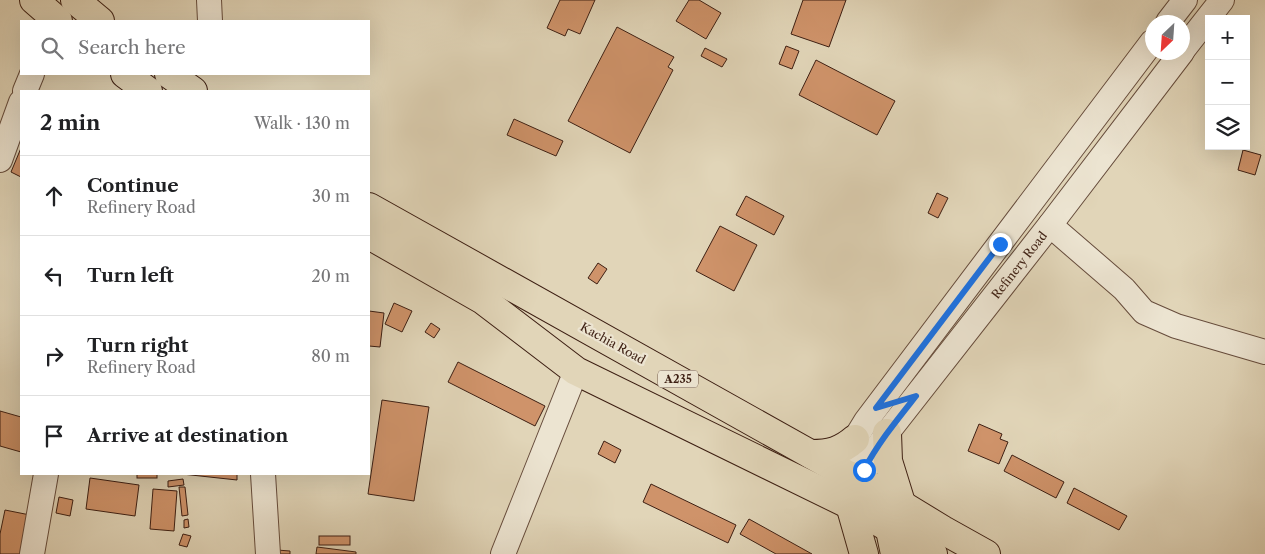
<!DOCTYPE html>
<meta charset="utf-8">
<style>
:root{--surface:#fff;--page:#f6f6f6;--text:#202124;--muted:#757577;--line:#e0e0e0}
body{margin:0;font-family:"Libre Caslon Text",serif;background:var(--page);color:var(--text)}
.controls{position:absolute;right:15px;top:15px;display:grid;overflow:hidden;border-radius:0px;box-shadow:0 5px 20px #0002}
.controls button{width:45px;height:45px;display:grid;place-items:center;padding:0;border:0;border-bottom:1px solid var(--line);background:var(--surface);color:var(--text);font:25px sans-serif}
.compass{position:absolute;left:1145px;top:15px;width:45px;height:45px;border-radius:50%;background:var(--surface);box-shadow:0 5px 20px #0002;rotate:205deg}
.stop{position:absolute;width:15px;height:15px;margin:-11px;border:4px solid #1a73e8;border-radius:50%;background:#fff}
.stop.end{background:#1a73e8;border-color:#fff;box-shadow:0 1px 5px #0008}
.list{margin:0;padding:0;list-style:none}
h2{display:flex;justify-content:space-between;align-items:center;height:65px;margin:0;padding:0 20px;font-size:21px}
h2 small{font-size:16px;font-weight:400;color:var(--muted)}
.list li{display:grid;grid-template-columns:32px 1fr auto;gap:15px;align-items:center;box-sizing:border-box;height:80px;padding:0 20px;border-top:1px solid var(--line)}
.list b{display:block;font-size:19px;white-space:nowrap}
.list p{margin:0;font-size:16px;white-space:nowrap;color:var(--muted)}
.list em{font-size:16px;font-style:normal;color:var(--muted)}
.icon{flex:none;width:28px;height:28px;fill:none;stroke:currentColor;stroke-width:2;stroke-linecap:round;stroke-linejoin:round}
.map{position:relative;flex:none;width:1265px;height:554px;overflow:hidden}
.search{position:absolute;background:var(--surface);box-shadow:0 5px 20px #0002;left:20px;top:20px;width:350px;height:55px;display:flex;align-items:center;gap:12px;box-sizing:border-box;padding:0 18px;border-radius:0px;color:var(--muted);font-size:19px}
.panel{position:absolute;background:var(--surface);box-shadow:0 5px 20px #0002;left:20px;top:90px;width:350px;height:385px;border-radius:0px}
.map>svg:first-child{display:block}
</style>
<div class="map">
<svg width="1265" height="554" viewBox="0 0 1265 554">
<rect width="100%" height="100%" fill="#e1d5b8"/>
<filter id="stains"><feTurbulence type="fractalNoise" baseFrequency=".004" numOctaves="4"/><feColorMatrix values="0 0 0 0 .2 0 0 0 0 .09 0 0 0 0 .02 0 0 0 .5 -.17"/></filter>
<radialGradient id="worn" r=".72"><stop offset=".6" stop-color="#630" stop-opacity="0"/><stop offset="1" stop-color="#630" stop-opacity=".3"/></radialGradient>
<g fill="#cf936a" stroke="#3d1f13">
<path d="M560,0h35l-15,34 -12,-5 -3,7 -18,-8z"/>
<path d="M689,0h10l22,13 -15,26 -30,-18z"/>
<path d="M803,0h43l-17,47 -38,-13z"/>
<path d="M617,27l57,30 -6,10 5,3 -43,83 -62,-32z"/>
<path d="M786,46l13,5 -7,18 -13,-5z"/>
<path d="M705,48l22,11 -5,8 -21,-11z"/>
<path d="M816,60l79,41 -18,34 -78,-40z"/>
<path d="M514,119l49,22 -7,15 -49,-21z"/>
<path d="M21,148v29l-10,-5z"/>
<path d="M1243,150l18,5 -6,20 -17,-5z"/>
<path d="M937,193l11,5 -10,20 -10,-5z"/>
<path d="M746,196l38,20 -10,19 -38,-20z"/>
<path d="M720,226l37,19 -23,46 -38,-20z"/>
<path d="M598,263l9,6 -10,15 -9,-6z"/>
<path d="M394,303l18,8 -10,21 -17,-8z"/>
<path d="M369,311l15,2 -4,34 -11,-1z"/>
<path d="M431,323l9,6 -6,9 -9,-6z"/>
<path d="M458,362l87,44 -10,20 -87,-44z"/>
<path d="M382,400l47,7 -15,94 -46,-7z"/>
<path d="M0,411l21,6v35l-21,-6z"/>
<path d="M979,424l23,10 -2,5 8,3 -9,22 -31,-13z"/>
<path d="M604,441l17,9 -6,13 -17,-9z"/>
<path d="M1012,455l52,27 -8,16 -52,-27z"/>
<rect x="137" y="474" width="20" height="4"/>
<path d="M182,474h55v6z"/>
<path d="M90,478l49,7 -4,31 -49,-7z"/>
<path d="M183,479l1,6 -16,2v-6z"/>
<path d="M651,484l85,41 -8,18 -85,-41z"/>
<path d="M179,487h6l3,28 -6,1z"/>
<path d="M1074,488l53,28 -8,14 -52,-27z"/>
<path d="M153,489l24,2 -3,40 -24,-2z"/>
<path d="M59,497l14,3 -3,16 -14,-3z"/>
<path d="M5,510l30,6 -8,38h-27v-20z"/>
<path d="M188,519l1,8 -5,1v-8z"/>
<path d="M749,519l63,35h-36l-36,-20z"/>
<path d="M183,534l8,2 -4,11 -8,-2z"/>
<rect x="319" y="536" width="31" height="9"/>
<path d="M317,547l39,5v2h-40z"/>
<path d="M277,550l13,1v3h-14z"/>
</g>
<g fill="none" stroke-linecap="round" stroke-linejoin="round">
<g stroke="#664c3c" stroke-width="26">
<g id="minor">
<path d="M209,0l1,21"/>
<path d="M1168,22l17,-22"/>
<path d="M1182,51l40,-51"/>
<path d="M25,91l7,-17"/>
<path d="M0,160l21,-58"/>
<path d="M1050,225l74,64 20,23 32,14 89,26"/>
<path d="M848,458l7,-19 11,-18 286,-379"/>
<path d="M263,474l5,80"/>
<path d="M861,480l10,-23 16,-24 163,-208 132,-173"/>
<path d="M32,554l14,-80"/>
<path d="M503,554l73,-183"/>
</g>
</g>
<g stroke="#3d1f13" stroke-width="30">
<g id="major">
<path d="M848,487l2,18 14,49"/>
<path d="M879,511l11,19 5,24"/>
</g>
</g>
<g stroke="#3d1f13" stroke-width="30">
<g id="highway">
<path d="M34,0l24,21"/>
<path d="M75,0l25,21"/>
<path d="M125,74l23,17"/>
<path d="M169,74l24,17"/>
<path d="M369,207l477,267 15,6 82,50 43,24"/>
<path d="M369,235l114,65 93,71 274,134 83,49"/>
<path d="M887,433l1,28 13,42"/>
<path d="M811,454c19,0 30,-3 44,-15"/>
</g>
</g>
<use href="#minor" stroke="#ece4d1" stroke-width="24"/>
<use href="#major" stroke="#e1d5b8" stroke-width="28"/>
<use href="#highway" stroke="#e1d5b8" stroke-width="28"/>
</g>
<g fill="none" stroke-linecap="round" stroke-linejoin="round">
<path stroke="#1a73e8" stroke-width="6" d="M864,470c14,-27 33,-50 52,-74l-40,12 124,-164"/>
</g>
<g text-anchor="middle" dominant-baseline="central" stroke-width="4.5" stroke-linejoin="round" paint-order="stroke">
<rect fill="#ece4d1" stroke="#725a4c" stroke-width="1" x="658" y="370.5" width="40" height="17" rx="4"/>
<g font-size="11" font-weight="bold" fill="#3d1f13">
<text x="678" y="379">A235</text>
</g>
<g font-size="12" fill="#3d1f13" stroke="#ece4d1">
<text transform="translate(1019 265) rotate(-52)">Refinery Road</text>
<text transform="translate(613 343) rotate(29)">Kachia Road</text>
</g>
</g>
<rect width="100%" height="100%" filter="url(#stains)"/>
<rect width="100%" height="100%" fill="url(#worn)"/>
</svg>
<div class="controls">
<button>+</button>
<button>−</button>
<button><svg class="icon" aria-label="layers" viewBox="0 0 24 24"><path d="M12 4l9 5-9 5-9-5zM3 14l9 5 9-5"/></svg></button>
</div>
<svg class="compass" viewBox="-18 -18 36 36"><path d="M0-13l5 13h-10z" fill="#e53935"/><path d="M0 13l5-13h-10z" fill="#757577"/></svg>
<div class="stop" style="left:864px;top:470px"></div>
<div class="stop end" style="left:1000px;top:244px"></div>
<div class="search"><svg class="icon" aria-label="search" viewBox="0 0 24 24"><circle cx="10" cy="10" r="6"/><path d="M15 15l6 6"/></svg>Search here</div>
<section class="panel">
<h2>2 min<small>Walk · 130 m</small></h2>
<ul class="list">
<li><svg class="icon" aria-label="ahead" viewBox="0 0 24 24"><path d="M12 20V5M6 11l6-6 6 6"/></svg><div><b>Continue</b><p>Refinery Road</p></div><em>30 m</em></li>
<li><svg class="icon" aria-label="left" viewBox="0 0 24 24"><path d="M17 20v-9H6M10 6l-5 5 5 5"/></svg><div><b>Turn left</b></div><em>20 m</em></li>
<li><svg class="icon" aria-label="right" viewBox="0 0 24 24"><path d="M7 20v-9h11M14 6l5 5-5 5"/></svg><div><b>Turn right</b><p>Refinery Road</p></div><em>80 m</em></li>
<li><svg class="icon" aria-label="arrive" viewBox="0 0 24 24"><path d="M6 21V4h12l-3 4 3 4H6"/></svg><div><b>Arrive at destination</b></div></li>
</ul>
</section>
</div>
